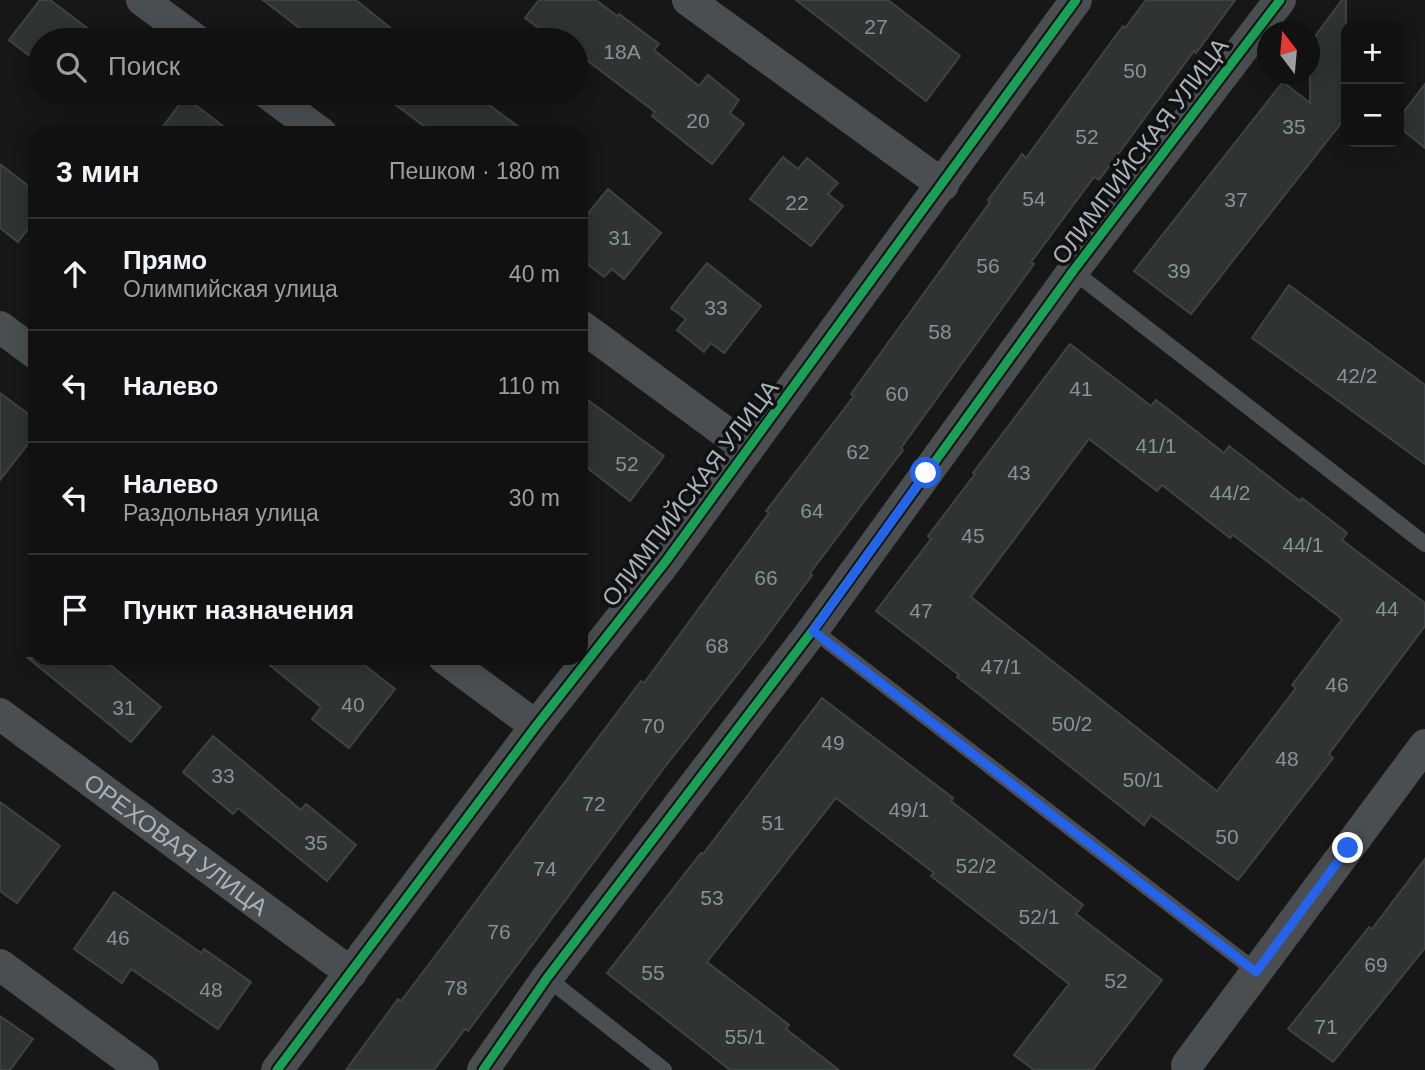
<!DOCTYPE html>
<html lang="ru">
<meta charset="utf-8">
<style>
:root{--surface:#111;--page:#1e1f1f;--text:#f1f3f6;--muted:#9c9d9f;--line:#303131}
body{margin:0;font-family:Helvetica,sans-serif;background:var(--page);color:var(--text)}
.controls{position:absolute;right:21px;top:21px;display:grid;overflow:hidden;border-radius:14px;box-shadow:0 4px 18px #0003}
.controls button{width:63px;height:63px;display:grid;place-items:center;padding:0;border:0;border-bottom:2px solid var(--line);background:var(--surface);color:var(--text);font:35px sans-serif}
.compass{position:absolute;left:1257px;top:21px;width:63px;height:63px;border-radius:50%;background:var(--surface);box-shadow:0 4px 18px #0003;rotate:344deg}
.stop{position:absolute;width:21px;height:21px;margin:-16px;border:5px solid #2563eb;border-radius:50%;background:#fff}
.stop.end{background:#2563eb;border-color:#fff;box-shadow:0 2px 7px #0008}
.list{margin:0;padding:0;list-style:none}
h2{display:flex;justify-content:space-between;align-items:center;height:91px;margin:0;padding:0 28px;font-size:30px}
h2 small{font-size:23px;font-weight:400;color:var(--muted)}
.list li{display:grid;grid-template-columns:46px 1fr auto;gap:21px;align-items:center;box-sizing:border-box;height:112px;padding:0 28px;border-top:2px solid var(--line)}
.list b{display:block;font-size:26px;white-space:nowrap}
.list p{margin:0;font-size:23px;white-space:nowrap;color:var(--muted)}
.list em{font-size:23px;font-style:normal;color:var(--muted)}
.icon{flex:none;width:38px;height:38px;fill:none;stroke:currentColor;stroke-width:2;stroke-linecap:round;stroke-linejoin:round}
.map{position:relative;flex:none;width:1425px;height:1070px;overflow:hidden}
.search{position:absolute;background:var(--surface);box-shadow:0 4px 18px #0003;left:28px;top:28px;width:560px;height:77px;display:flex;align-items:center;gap:18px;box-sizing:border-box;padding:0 24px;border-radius:38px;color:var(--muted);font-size:26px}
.panel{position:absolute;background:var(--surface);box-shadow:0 4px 18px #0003;left:28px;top:126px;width:560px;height:539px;border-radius:21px}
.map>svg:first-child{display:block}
</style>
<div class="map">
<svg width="1425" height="1070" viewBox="0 0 1425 1070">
<rect width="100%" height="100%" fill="#171717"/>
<g fill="#313232" stroke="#3f4243" stroke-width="2" fill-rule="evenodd">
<path d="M40,0h10l53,40h-63v24l-31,-24z"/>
<path d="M263,0h93l49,40h-90z"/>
<path d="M539,0h57l21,16 2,-2 40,30 -5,6 45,36 9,-11 31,25 -9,13 14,11 -32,40 -60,-48 3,-4 -79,-60v-12h-21l-30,-22z"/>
<path d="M796,0h92l72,56 -34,45z"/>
<path d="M1146,0h89l-39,53 -2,-2 -95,129 -5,-3 -63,85 3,2 -133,184 2,2 -93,123 2,2 -50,68 -98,125 -196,263 -3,-2 -31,41h-88l52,-71 3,2 44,-58 137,-184 59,-78 3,2 125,-170 -3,-2 88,-115 -3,-2 139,-192 -2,-2 34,-46 4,4 97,-132 2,2z"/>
<path d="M1342,0h4v117l-155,197 -57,-43 149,-189 27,21v-60z"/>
<path d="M1425,84v64l-26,-21v-9z"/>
<path d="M380,93h93l54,40h-94z"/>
<path d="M185,97l47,36h-74z"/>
<path d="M783,157l15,12 9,-11 31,25 -10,11 15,12 -32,40 -61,-47z"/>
<path d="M0,164l35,27v29l-17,22 -18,-14z"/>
<path d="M608,189l53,44 -37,46 -12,-10 -8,8 -23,-18v-37z"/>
<path d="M707,263l54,43 -37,47 -13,-10 -7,9 -27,-22 9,-11 -15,-11z"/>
<path d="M1289,285l136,100v79l-173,-126z"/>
<path d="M1070,344l81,62 5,-6 68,53 5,-7 71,55 2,-3 45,35 -5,7 83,63v23l-96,128 4,4 -95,122 -87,-65 -7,10 -187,-148 2,-2 -83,-64 55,-72 -3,-3 47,-62 -2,-1zM1089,439l68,52 5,-6 68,53 3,-3 109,84 -50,66 4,3 -79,103 -246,-194z"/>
<path d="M0,393l35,26v16l-35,45z"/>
<path d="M581,395l83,61 -34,45 -49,-38z"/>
<path d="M28,658h74l59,49 -30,35z"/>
<path d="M261,658h94l40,31 -46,59 -37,-29 9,-12z"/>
<path d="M822,698l131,100 -2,3 132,104 -7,9 86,66 -69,90h-59l-20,-15 55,-71 -138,-108 3,-3 -98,-75 -129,164 82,63 -3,4 53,41h-109l-123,-97 94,-120 2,1z"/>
<path d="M213,736l88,74 5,-6 50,41 -29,36 -89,-73 -5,6 -50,-42z"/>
<path d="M0,802l60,44 -43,57 -17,-12z"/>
<path d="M1425,859v89l-92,114 -45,-33 81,-102 3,2z"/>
<path d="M114,892l87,61 3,-4 47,33 -33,47 -87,-60 -9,14 -48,-34z"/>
<path d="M0,1016l33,23 -23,31h-10z"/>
</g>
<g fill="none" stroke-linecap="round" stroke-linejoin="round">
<g stroke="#4b4e50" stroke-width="16">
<path d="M1073,271l352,273"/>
<path d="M813,630l444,342"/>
<path d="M547,978l117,92"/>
</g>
<g stroke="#4b4e50" stroke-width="32">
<path d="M142,0l54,40"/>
<path d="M688,0l255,185"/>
<path d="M267,93l54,40"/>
<path d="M581,326l167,123"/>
<path d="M0,327l35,26"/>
<path d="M444,658l92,68"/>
<path id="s1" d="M0,714l351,259"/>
<path d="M0,965l143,105"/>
<path d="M1187,1065l238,-320"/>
<path d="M277,1070l259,-344 130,-165 410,-561"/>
<path d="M483,1070l64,-92 266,-348 260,-359 207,-271"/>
</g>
<g stroke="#111113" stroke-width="13">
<g id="cycleway">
<path d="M277,1070l259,-344 130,-165 410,-561"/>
<path d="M483,1070l64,-92 266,-348 260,-359 207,-271"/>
</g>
</g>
<use href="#cycleway" stroke="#1a9f57" stroke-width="9"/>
</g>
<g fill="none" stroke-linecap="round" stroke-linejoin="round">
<path stroke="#2563eb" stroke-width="9" d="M926,473l-113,158 443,341 92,-124"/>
</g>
<g text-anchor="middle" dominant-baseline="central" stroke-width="7" stroke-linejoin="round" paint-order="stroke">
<g font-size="21" fill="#8a9296">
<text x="876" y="26">27</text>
<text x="622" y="51">18А</text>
<text x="1135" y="70">50</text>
<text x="698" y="120">20</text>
<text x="1294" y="126">35</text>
<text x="1087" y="136">52</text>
<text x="1034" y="198">54</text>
<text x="1236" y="199">37</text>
<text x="797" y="202">22</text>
<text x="620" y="237">31</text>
<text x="988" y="265">56</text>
<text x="1179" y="270">39</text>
<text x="716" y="307">33</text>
<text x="940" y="331">58</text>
<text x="1357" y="375">42/2</text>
<text x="1081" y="388">41</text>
<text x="897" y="393">60</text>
<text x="1156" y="445">41/1</text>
<text x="858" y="451">62</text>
<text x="627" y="463">52</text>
<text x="1019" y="472">43</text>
<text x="1230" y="492">44/2</text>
<text x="812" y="510">64</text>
<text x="973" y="535">45</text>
<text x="1303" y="544">44/1</text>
<text x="766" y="577">66</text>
<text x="1387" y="608">44</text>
<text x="921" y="610">47</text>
<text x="717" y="645">68</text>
<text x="1001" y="666">47/1</text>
<text x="1337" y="684">46</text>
<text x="353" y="704">40</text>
<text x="124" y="707">31</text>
<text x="1072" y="723">50/2</text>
<text x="653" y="725">70</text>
<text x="833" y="742">49</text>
<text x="1287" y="758">48</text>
<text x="223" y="775">33</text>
<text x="1143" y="779">50/1</text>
<text x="594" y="803">72</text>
<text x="909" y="809">49/1</text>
<text x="773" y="822">51</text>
<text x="1227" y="836">50</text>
<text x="316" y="842">35</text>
<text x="976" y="865">52/2</text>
<text x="545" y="868">74</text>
<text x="712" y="897">53</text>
<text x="1039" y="916">52/1</text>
<text x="499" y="931">76</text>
<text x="118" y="937">46</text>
<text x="1376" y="964">69</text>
<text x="653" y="972">55</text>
<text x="1116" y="980">52</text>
<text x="456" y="987">78</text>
<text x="211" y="989">48</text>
<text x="1326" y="1026">71</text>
<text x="745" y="1036">55/1</text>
</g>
<g font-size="24" fill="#a8b2b7" stroke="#111113">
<text transform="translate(1140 151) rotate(-53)">ОЛИМПИЙСКАЯ УЛИЦА</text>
<text transform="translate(690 493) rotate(-53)">ОЛИМПИЙСКАЯ УЛИЦА</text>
<text stroke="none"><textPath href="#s1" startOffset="219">ОРЕХОВАЯ УЛИЦА</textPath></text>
</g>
</g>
</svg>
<div class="controls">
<button>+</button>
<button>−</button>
</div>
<svg class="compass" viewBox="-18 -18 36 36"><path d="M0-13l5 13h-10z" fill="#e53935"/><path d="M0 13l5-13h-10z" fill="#9c9d9f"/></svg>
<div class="stop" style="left:926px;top:473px"></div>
<div class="stop end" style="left:1348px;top:848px"></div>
<div class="search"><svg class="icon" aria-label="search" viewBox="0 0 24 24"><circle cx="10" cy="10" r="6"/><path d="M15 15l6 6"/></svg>Поиск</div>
<section class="panel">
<h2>3 мин<small>Пешком · 180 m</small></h2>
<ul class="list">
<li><svg class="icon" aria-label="ahead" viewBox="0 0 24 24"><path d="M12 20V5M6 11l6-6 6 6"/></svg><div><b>Прямо</b><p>Олимпийская улица</p></div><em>40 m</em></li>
<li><svg class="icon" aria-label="left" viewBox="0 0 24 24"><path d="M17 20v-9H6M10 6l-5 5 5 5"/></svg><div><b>Налево</b></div><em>110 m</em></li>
<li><svg class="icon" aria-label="left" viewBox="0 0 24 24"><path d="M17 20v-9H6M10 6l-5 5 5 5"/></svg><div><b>Налево</b><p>Раздольная улица</p></div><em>30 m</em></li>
<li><svg class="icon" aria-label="arrive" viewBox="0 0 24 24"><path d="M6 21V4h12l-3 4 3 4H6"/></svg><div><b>Пункт назначения</b></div></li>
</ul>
</section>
</div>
